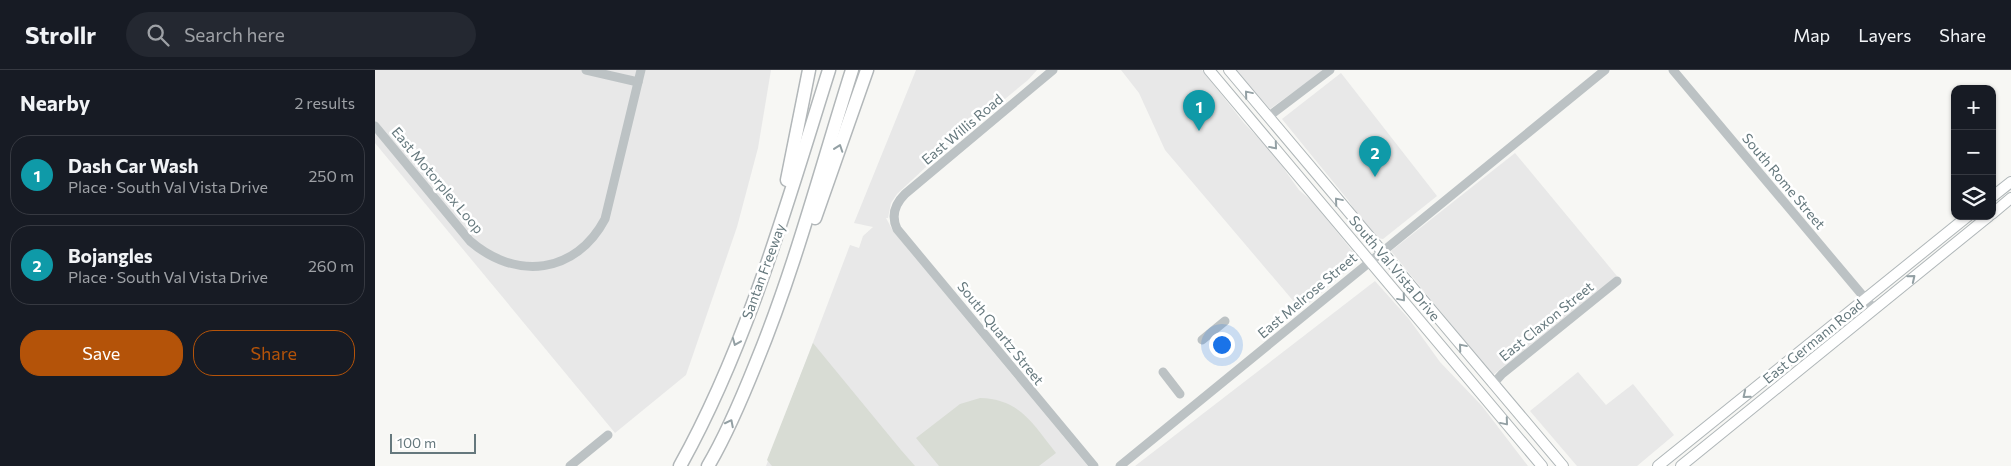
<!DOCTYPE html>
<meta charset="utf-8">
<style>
:root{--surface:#171b24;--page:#242831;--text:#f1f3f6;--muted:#9ea1a6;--line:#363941;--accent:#b45309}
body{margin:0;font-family:Commissioner,sans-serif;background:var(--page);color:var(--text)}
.controls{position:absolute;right:15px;top:15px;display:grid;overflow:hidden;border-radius:10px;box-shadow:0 1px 4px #0004}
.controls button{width:45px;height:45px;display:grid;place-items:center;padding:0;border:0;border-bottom:1px solid var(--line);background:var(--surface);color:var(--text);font:25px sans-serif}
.scale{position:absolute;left:15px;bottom:12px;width:86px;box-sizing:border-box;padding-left:5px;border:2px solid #65787d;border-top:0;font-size:14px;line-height:18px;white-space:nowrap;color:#65787d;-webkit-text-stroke:4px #fff;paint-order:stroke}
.you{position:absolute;left:846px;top:274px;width:18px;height:18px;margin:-12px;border:4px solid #fff;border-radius:50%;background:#1a73e8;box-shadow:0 0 0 8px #1a73e833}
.badge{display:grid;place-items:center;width:32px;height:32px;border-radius:50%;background:var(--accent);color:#fff;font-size:16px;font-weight:700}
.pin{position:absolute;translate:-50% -41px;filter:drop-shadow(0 1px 2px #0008)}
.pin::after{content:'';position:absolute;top:26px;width:18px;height:15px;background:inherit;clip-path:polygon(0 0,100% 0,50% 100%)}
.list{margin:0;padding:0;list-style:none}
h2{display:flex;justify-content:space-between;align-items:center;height:65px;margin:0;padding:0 20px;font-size:21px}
h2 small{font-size:16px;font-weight:400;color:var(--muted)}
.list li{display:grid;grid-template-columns:32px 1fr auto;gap:15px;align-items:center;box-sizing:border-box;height:80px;margin:0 10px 10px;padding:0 10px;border:1px solid var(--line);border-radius:20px}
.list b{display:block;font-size:19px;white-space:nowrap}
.list p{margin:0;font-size:16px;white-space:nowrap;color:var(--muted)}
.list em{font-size:16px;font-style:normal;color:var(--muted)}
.actions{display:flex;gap:10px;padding:15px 20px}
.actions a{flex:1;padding:11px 0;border:1px solid var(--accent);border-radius:20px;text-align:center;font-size:18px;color:var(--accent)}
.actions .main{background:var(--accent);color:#fff}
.icon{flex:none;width:28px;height:28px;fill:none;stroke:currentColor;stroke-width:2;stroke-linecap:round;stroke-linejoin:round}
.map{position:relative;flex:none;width:1636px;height:396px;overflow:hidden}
header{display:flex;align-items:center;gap:30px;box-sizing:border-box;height:70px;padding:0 25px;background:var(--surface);border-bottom:1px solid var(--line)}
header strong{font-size:24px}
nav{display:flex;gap:28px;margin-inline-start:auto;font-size:18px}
.search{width:350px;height:45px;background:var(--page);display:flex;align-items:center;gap:12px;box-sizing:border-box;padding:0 18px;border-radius:28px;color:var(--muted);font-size:19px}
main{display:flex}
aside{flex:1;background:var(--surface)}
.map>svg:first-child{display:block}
</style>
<header>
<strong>Strollr</strong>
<div class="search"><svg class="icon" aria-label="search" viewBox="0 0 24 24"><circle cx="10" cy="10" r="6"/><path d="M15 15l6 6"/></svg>Search here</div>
<nav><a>Map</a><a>Layers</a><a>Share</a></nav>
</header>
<main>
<aside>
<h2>Nearby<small>2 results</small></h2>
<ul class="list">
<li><span class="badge" style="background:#0f9aa8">1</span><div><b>Dash Car Wash</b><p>Place · South Val Vista Drive</p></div><em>250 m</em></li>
<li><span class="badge" style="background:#0f9aa8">2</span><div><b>Bojangles</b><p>Place · South Val Vista Drive</p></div><em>260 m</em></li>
</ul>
<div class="actions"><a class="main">Save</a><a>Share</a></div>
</aside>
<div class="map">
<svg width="1636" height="396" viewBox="0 0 1636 396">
<rect width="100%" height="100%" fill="#f7f7f4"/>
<g fill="#e8e8e8">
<path d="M0,0h396l-13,78 -21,79 -51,148 -71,58 -240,-290z"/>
<path d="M541,0h121l-9,10 -73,60 -58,54 -6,9 -3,15h-2l7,13 195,235h-322l84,-221 9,3 4,-12 10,-9 -19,-4z"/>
<path d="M746,0h81l42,53 28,29 27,38 14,12 44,55 -2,7 -54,46 -136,-160 -26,-57z"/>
<path d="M861,0h88l-54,39z"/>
<path d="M966,3l96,123 -54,43 -6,-1 -17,-20 -12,-18 -66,-81z"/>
<path d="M1140,83l102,123 -124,99 -102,-124z"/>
<path d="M1000,211l34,38 31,43 42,44 46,60h-393z"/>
<path d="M1203,302l28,33 27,-21 41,51 -37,31h-60l-47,-55z"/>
</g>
<g fill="#d8dcd4">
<path d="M438,273l88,107 14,16h-143l-5,-6z"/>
<path d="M605,328c40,1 53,26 76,55l-17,13h-100l-23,-28 44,-34z"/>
</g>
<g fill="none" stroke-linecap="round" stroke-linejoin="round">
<g stroke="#b0b7b9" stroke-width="12">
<g id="major">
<path d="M834,0l333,396"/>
<path d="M854,0l334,396"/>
<path d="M1617,127l19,-15"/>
<path d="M1617,144l19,-16"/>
<path d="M1283,396l310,-250"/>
<path d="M1306,396l308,-250"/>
</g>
</g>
<g stroke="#b2b7b9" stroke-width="15">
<g id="highway">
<path d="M412,110l22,-110"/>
<path d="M440,148l52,-148"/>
<path d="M305,396c68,-122 107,-263 149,-396"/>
<path d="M333,396c19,-32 34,-68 48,-103 39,-95 65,-195 96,-293"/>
</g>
</g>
<g stroke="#bcc2c4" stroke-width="9">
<path d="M211,0l52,12"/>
<path d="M678,0l-148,124c-10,10 -14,22 -8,35l197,237"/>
<path d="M1298,0l201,239"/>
<path d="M893,47l62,-47"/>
<path d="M0,56l95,115c46,40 106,33 135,-22l36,-149"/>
<path d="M827,270l23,-19"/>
<path d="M788,302l17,22"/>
<path d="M1118,314l9,-10 115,-93"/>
<path d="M195,396l38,-31"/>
<path d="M745,396l485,-396"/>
</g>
<use href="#major" stroke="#fff" stroke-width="10"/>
<use href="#highway" stroke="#fff" stroke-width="12"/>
</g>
<defs><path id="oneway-chevron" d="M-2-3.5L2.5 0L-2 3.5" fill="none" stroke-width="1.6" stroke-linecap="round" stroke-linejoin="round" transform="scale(1.25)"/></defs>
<g stroke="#93a0a4">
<use href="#oneway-chevron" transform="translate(873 24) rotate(-130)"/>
<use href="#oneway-chevron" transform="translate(899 76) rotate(50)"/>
<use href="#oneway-chevron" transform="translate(464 78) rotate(-71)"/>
<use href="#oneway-chevron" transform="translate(963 131) rotate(-130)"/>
<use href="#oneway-chevron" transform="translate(1537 208) rotate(-39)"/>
<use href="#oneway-chevron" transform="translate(1027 228) rotate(50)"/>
<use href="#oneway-chevron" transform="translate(361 272) rotate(112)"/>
<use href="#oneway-chevron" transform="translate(1087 277) rotate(-130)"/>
<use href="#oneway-chevron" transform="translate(1371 325) rotate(141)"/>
<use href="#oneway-chevron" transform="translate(1130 352) rotate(50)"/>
<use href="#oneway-chevron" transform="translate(355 353) rotate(-63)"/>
</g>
<g text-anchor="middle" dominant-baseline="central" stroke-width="5" stroke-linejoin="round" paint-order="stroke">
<g font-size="14" fill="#65787d" stroke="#fff">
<text transform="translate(587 59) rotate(-40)">East Willis Road</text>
<text transform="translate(63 110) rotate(50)">East Motorplex Loop</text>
<text transform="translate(1409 111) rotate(50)">South Rome Street</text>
<text transform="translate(1020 198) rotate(50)">South Val Vista Drive</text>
<text transform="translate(388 201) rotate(-70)">Santan Freeway</text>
<text transform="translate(932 225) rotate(-40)">East Melrose Street</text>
<text transform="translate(1171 251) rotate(-39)">East Claxon Street</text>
<text transform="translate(626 263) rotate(51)">South Quartz Street</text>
<text transform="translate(1438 271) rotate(-39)">East Germann Road</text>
</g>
</g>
</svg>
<div class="controls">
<button>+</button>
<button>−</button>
<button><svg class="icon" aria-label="layers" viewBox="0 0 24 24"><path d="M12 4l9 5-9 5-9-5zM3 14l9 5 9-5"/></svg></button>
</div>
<div class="scale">100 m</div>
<div class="you"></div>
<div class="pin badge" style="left:824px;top:61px;background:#0f9aa8">1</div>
<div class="pin badge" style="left:1000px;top:107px;background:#0f9aa8">2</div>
</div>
</main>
